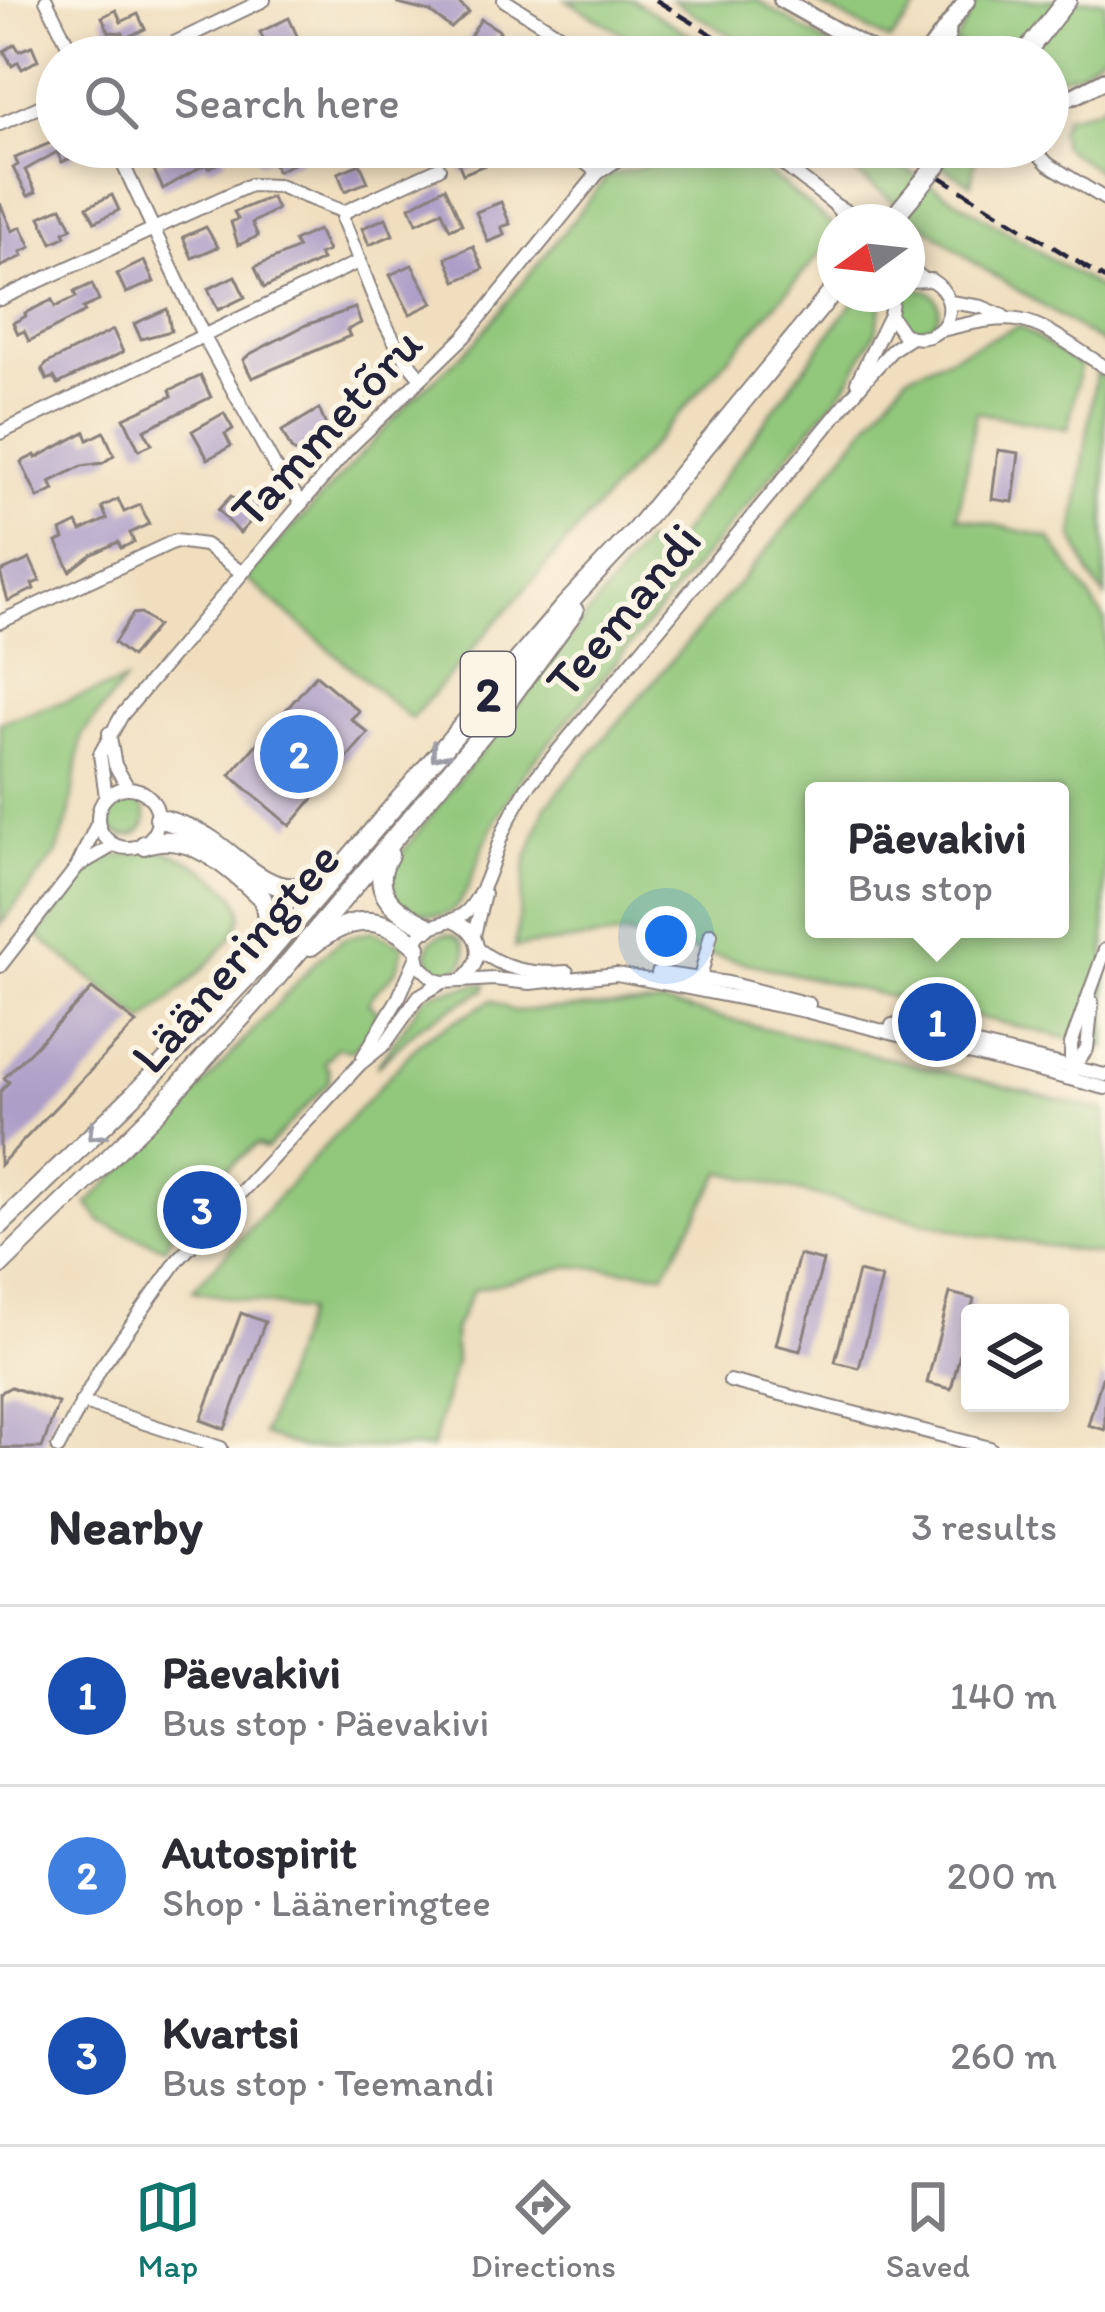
<!DOCTYPE html>
<meta charset="utf-8">
<style>
:root{--surface:#fff;--page:#f7f7f7;--text:#2b2b33;--muted:#7c7c81;--line:#e1e1e2;--accent:#0f766e}
body{margin:0;font-family:Itim,sans-serif;background:var(--page);color:var(--text)}
.controls{position:absolute;right:36px;bottom:36px;display:grid;overflow:hidden;border-radius:12px;box-shadow:0 6px 18px #0003}
.controls button{width:108px;height:108px;display:grid;place-items:center;padding:0;border:0;border-bottom:3px solid var(--line);background:var(--surface);color:var(--text);font:60px sans-serif}
.compass{position:absolute;left:817px;top:204px;width:108px;height:108px;border-radius:50%;background:var(--surface);box-shadow:0 6px 18px #0003;rotate:255deg}
.you{position:absolute;left:666px;top:936px;width:42px;height:42px;margin:-30px;border:9px solid #fff;border-radius:50%;background:#1a73e8;box-shadow:0 0 0 18px #1a73e833}
.badge{display:grid;place-items:center;width:78px;height:78px;border-radius:50%;background:var(--accent);color:#fff;font-size:39px;font-weight:700}
.pin{position:absolute;translate:-50% -50%;border:6px solid #fff;box-shadow:0 3px 12px #0006}
.popup{position:absolute;left:805px;top:782px;width:264px;height:156px;box-sizing:border-box;display:grid;place-content:center;border-radius:12px;background:var(--surface);filter:drop-shadow(0 3px 9px #0005);font-size:39px;white-space:nowrap;color:var(--muted)}
.popup b{font-size:45px;color:var(--text)}
.popup::after{content:'';position:absolute;left:50%;top:100%;margin-left:-24px;border:24px solid transparent;border-top-color:var(--surface)}
.list{margin:0;padding:0;list-style:none}
h2{display:flex;justify-content:space-between;align-items:center;height:156px;margin:0;padding:0 48px;font-size:51px}
h2 small{font-size:39px;font-weight:400;color:var(--muted)}
.list li{display:grid;grid-template-columns:78px 1fr auto;gap:36px;align-items:center;box-sizing:border-box;height:180px;padding:0 48px;border-top:3px solid var(--line)}
.list b{display:block;font-size:45px;white-space:nowrap}
.list p{margin:0;font-size:39px;white-space:nowrap;color:var(--muted)}
.list em{font-size:39px;font-style:normal;color:var(--muted)}
.icon{flex:none;width:66px;height:66px;fill:none;stroke:currentColor;stroke-width:2;stroke-linecap:round;stroke-linejoin:round}
.map{position:relative;flex:none;width:1105px;height:1448px;overflow:hidden}
.search{position:absolute;background:var(--surface);box-shadow:0 6px 18px #0003;left:36px;right:36px;top:36px;height:132px;display:flex;align-items:center;gap:30px;box-sizing:border-box;padding:0 42px;border-radius:66px;color:var(--muted);font-size:45px}
.sheet{height:696px;background:var(--surface)}
nav{display:flex;justify-content:space-around;align-items:center;box-sizing:border-box;height:168px;border-top:3px solid var(--line);background:var(--surface);font-size:33px;color:var(--muted)}
nav a{display:grid;justify-items:center;gap:6px}
nav .on{color:var(--accent)}
.map>svg:first-child{display:block}
</style>
<div class="map">
<svg width="1105" height="1448" viewBox="0 0 1105 1448">
<rect width="100%" height="100%" fill="#fcf5e5"/>
<filter id="ink" filterUnits="userSpaceOnUse"><feTurbulence type="fractalNoise" baseFrequency=".00833" numOctaves="2"/><feDisplacementMap in="SourceGraphic" scale="24" xChannelSelector="R" yChannelSelector="G"/><feConvolveMatrix kernelMatrix="1 2 1 2 8 2 1 2 1" color-interpolation-filters="sRGB"/></filter>
<filter id="wash" filterUnits="userSpaceOnUse"><feTurbulence type="fractalNoise" baseFrequency=".004" numOctaves="4" result="noise"/><feDisplacementMap in="SourceGraphic" scale="48" xChannelSelector="R" yChannelSelector="G"/><feGaussianBlur stdDeviation="2.7" result="paint"/><feColorMatrix in="noise" values="0 0 0 0 0 0 0 0 0 0 0 0 0 0 0 0 0 1.4 0 .05"/><feComposite in="paint" operator="in"/></filter>
<g filter="url(#wash)">
<rect width="100%" height="100%" fill="#f0debe"/>
<g fill="#92c87b" stroke="#5a755b" stroke-width="3" fill-rule="evenodd">
<path d="M567,0h66l93,57h-66z"/>
<path d="M672,0h85l91,57h-82z"/>
<path d="M811,0h113l-34,41z"/>
<path d="M978,0h127v52l-25,19 -32,9v-23h-80l-6,-12h-8z"/>
<path d="M1105,102v74l-42,-29 -4,-16 6,-15 31,-7z"/>
<path d="M811,147h59l235,145v53l-132,-83 -116,-88z"/>
<path d="M911,147h79l-15,14 -4,23z"/>
<path d="M718,148l34,12 83,67v10l-424,482 -165,-141 168,-180 62,-57 132,-165z"/>
<circle cx="919" cy="309" r="20"/>
<path d="M859,294h25l-8,37 -30,55 -319,383c-16,24 -31,48 -42,74 -21,52 -25,99 -91,55l-2,-26 7,-16 246,-314 20,14z"/>
<path d="M1019,326l61,40 -12,63 -92,-17 -18,104 92,22 55,82v427l-478,-112 -112,12 11,-85 20,-56 228,-264 132,-166zM814,791h246v138h-246z"/>
<path d="M1096,372l9,7v218l-14,-20 -18,-41z"/>
<path d="M124,682l-42,53 -13,81 -12,37 -57,72v-203z"/>
<circle cx="127" cy="817" r="19"/>
<path d="M157,850c24,4 39,13 59,28 12,10 27,22 25,38 -4,30 -74,84 -96,106l-107,-86 54,-68 17,-10z"/>
<path d="M371,931l32,14c-6,40 -19,30 -35,58l10,8c-3,15 -15,32 -28,40l-13,-4 -13,16 5,7v12l-63,67 -9,-5c-36,30 -76,58 -92,104l-63,-25 -14,-19 91,-92 140,-154 25,-20z"/>
<circle cx="447" cy="953" r="19"/>
<path d="M478,984h8l-2,6 -63,35 -45,42 48,-69 8,-5z"/>
<path d="M492,1000l21,11 152,-7 440,107v144l-133,-21 -250,-62 -58,101 -94,-7 -97,24 -19,40 1,32 -23,86h-129l-40,-13 43,-124 -114,-20 231,-252z"/>
</g>
<g id="blocks">
<g fill="#ad9ec8">
<path d="M399,0h56l14,12 -18,16 -21,-16 -32,-8z"/>
<path d="M116,10l5,12 17,-8 7,15 -20,9 -2,-5 -14,-1 -7,-15z"/>
<path d="M289,18l9,20 -29,13 -9,-19z"/>
<path d="M481,19l19,12 -16,26h-27z"/>
<path d="M15,44l4,7 13,-5 6,14 -16,9 -4,-7 -6,4 -8,-15z"/>
<path d="M57,140v7h14l4,9 -13,6 -5,-10 -32,18 11,22 -8,4 -15,-28 5,-3 -3,-7z"/>
<path d="M192,147h9l2,5 17,-5 6,13 -18,8 -2,-4 -43,25 -11,-23z"/>
<path d="M262,147h33l-9,4 2,3 8,-4 5,10 -24,11 -6,-13 -12,5 -6,-12z"/>
<path d="M461,147h16l8,18 -22,9 -10,-24z"/>
<path d="M360,164l8,18 -23,9 -7,-18z"/>
<path d="M445,187l17,37 -12,5 -8,-18 -25,12 -7,-16z"/>
<path d="M112,195l7,15 -24,12 -8,-15z"/>
<path d="M271,197l6,12 -25,14 6,13 -20,9 -7,-23 7,-3 -4,-7z"/>
<path d="M501,202l9,22 -9,3 4,8 -17,7 -12,-30z"/>
<path d="M0,203l12,28 9,-4 10,20 -10,5 2,4 -23,11z"/>
<path d="M62,207l10,21 -8,4 2,4 -14,7 -12,-26z"/>
<path d="M386,218l7,17 -24,10 -7,-17z"/>
<path d="M206,227l12,20 -26,11 -9,-21z"/>
<path d="M318,230l10,21 -9,4 3,5 -58,28 -9,-21 43,-19 -4,-7z"/>
<path d="M473,246l10,23 -27,12 -10,-23z"/>
<path d="M144,261l10,21 -28,11 -9,-19z"/>
<path d="M412,265l21,38 -23,11 -20,-39z"/>
<path d="M235,276l10,21 -27,13 -10,-21z"/>
<path d="M92,284l7,17 -16,7 2,4 -56,29 -5,-10 -6,3 -5,-11 13,-7 -1,-3 27,-13 3,7 21,-10 -2,-5z"/>
<path d="M355,308l6,15 -14,7 3,6 -98,42 -9,-18 7,-6 56,-29z"/>
<path d="M167,309l4,22 -30,8 -7,-15z"/>
<path d="M113,330l10,22 -65,32 -4,-7 -7,3 -5,-11 6,-6z"/>
<path d="M201,376l10,21 -67,33 8,14 -13,6 -15,-32 48,-22 -2,-6z"/>
<path d="M319,409l8,19 -6,2 2,5 -26,18 -6,-4 -9,-18z"/>
<path d="M224,413l9,16 -8,5 6,12 -23,13 -16,-28z"/>
<path d="M85,432l3,8 16,-8 10,23 -11,8 -21,3 -32,16 4,8 -16,8 -17,-36 14,-7 1,3z"/>
<path d="M998,450l21,3 -6,49 -21,-3z"/>
<path d="M244,493l18,16 -22,24 -22,-23 13,-14 6,5z"/>
<path d="M118,499l6,13 16,-7 9,19 -19,9 4,9 -13,6 -3,-6 -27,13 -21,16 -13,-29 7,-3 -3,-8 16,-8 4,8 26,-12 -5,-12z"/>
<path d="M30,559l10,22 -8,3 2,5 -26,12 -8,-29z"/>
<path d="M141,613l16,13 -26,31 -17,-14 19,-29z"/>
<path d="M316,675l43,36 -8,8 17,14 -78,93 -60,-51z"/>
<path d="M92,989l44,34 -136,142v-73l9,-10 -5,-4z"/>
<path d="M799,1255l24,6 -23,90 -24,-6z"/>
<path d="M858,1272l24,6 -23,90 -24,-6z"/>
<path d="M950,1293l24,6 -23,90 -24,-6z"/>
<path d="M241,1313l24,9 -40,107 -24,-9z"/>
<path d="M1102,1378l3,1v51l-17,-5z"/>
<path d="M11,1387l47,16 -16,45h-42v-55z"/>
</g>
</g>
</g>
<g filter="url(#ink)">
<use href="#blocks" fill-opacity="0" stroke="#89807c" stroke-width="3"/>
<g fill="none" stroke-linecap="round" stroke-linejoin="round">
<g stroke="#89807c" stroke-width="16">
<g id="minor">
<path d="M46,0l28,57"/>
<path d="M504,0l90,57"/>
<path d="M145,57l119,-57"/>
<path d="M0,124l57,-25"/>
<path d="M115,147l89,190 70,128 27,38"/>
<path d="M566,147l32,26"/>
<path d="M651,147h24"/>
<path d="M761,147l73,57 14,18"/>
<path d="M1032,147l16,17 57,35"/>
<path d="M601,167l11,-20"/>
<path d="M835,205l30,17"/>
<path d="M344,212l-1,8c23,53 39,116 78,158"/>
<path d="M907,265l15,13"/>
<path d="M893,294l-3,21 13,19c39,17 66,-31 28,-54l-24,1"/>
<path d="M0,299l250,-114 29,1 65,26 95,-44"/>
<path d="M950,302l32,5 21,9"/>
<path d="M942,330c88,-23 90,-9 163,37"/>
<path d="M857,382l33,-67"/>
<path d="M0,433l360,-172"/>
<path d="M0,622l175,-81 30,4 37,28"/>
<path d="M109,733l6,32 13,23"/>
<circle cx="128" cy="818" r="30"/>
<path d="M106,797l-6,-43 22,-39 224,-264 119,-115 133,-163 28,-19 19,-7"/>
<path d="M78,866l36,-21"/>
<path d="M453,920c28,12 33,39 10,59"/>
<path d="M474,935l10,-41"/>
<path d="M478,949c26,21 55,26 89,23"/>
<path d="M0,966l77,-99 21,-45"/>
<path d="M658,973l70,10 81,21"/>
<path d="M443,982l-9,-3 -14,-13c-16,-50 29,-35 48,-56 19,-21 25,-54 36,-80 6,-14 15,-28 23,-42l345,-416 21,-23 17,-11"/>
<path d="M699,983l12,-49"/>
<path d="M892,1025l213,50"/>
<path d="M363,1057l36,-60 18,-41"/>
<path d="M1073,1067l14,-18 5,-47"/>
<path d="M1071,1074v-30l34,-94"/>
<path d="M730,1381l260,67"/>
<path d="M81,1402l140,46"/>
<path d="M58,1448l42,-79 78,-109 182,-196 25,-20 34,-48 24,-14 51,-3 36,4 87,-9 188,37 300,77"/>
</g>
</g>
<g stroke="#89807c" stroke-width="20">
<g id="tertiary">
<path d="M782,0l101,57"/>
<path d="M925,57l42,-57"/>
<path d="M946,57l2,-30"/>
<path d="M1048,101l26,-5 31,-16"/>
</g>
</g>
<g stroke="#89807c" stroke-width="22">
<g id="trunk">
<path d="M1022,57l45,-57"/>
<path d="M159,818c18,6 36,11 52,22 38,26 68,68 115,36"/>
<path d="M144,845c43,-18 88,24 118,53 15,32 -9,52 -27,77"/>
<path d="M389,855c-22,38 8,57 39,72"/>
<path d="M311,946c38,-30 70,-35 106,1"/>
<path d="M0,1225l133,-129 127,-133 303,-355 73,-78 199,-241"/>
<path d="M0,1265l156,-153 109,-121 228,-270 81,-110"/>
</g>
</g>
<use href="#minor" stroke="#fff" stroke-width="12"/>
<use href="#tertiary" stroke="#fff" stroke-width="15"/>
<use href="#trunk" stroke="#fff" stroke-width="18"/>
<g stroke="#22223b" stroke-width="4.5" stroke-dasharray="18 9" stroke-linecap="butt">
<path d="M656,0l92,57"/>
<path d="M892,147l213,132"/>
</g>
<g stroke="#89807c" stroke-width="22" stroke-linecap="butt">
<path id="trunk-bridge" d="M890,222l62,-75"/>
</g>
<use href="#trunk-bridge" stroke="#fff" stroke-width="18"/>
</g>
<defs><path id="oneway-chevron" d="M-2-3.5L2.5 0L-2 3.5" fill="none" stroke-width="1.6" stroke-linecap="round" stroke-linejoin="round" transform="scale(3)"/></defs>
<g stroke="#9c9ca7">
<use href="#oneway-chevron" transform="translate(438 753) rotate(130)"/>
<use href="#oneway-chevron" transform="translate(95 1133) rotate(136)"/>
</g>
</g>
<g text-anchor="middle" dominant-baseline="central" stroke-width="10" stroke-linejoin="round" paint-order="stroke">
<rect fill="#fcf5e5" stroke="#63616e" stroke-width="3" x="461" y="652" width="54" height="84" rx="9"/>
<g font-size="48" font-weight="bold" fill="#22223b">
<text x="488" y="694">2</text>
</g>
<g font-size="51" fill="#22223b" stroke="#fcf5e5">
<text transform="translate(326 427) rotate(-47)">Tammetõru</text>
<text transform="translate(623 610) rotate(-50)">Teemandi</text>
<text transform="translate(235 957) rotate(-49)">Lääneringtee</text>
</g>
</g>
</svg>
<div class="controls">
<button><svg class="icon" aria-label="layers" viewBox="0 0 24 24"><path d="M12 4l9 5-9 5-9-5zM3 14l9 5 9-5"/></svg></button>
</div>
<svg class="compass" viewBox="-18 -18 36 36"><path d="M0-13l5 13h-10z" fill="#e53935"/><path d="M0 13l5-13h-10z" fill="#7c7c81"/></svg>
<div class="you"></div>
<div class="pin badge" style="left:937px;top:1022px;background:#1a4fb4">1</div>
<div class="popup"><b>Päevakivi</b>Bus stop</div>
<div class="pin badge" style="left:299px;top:754px;background:#3f7fe0">2</div>
<div class="pin badge" style="left:202px;top:1210px;background:#1a4fb4">3</div>
<div class="search"><svg class="icon" aria-label="search" viewBox="0 0 24 24"><circle cx="10" cy="10" r="6"/><path d="M15 15l6 6"/></svg>Search here</div>
</div>
<section class="sheet">
<h2>Nearby<small>3 results</small></h2>
<ul class="list">
<li><span class="badge" style="background:#1a4fb4">1</span><div><b>Päevakivi</b><p>Bus stop · Päevakivi</p></div><em>140 m</em></li>
<li><span class="badge" style="background:#3f7fe0">2</span><div><b>Autospirit</b><p>Shop · Lääneringtee</p></div><em>200 m</em></li>
<li><span class="badge" style="background:#1a4fb4">3</span><div><b>Kvartsi</b><p>Bus stop · Teemandi</p></div><em>260 m</em></li>
</ul>
</section>
<nav>
<a class="on"><svg class="icon" aria-label="map" viewBox="0 0 24 24"><path d="M3 6l6-2 6 2 6-2v14l-6 2-6-2-6 2zM9 4v14M15 6v14"/></svg>Map</a>
<a><svg class="icon" aria-label="directions" viewBox="0 0 24 24"><path d="M12 3l9 9-9 9-9-9zM9 14v-3h6M13 9l2 2-2 2"/></svg>Directions</a>
<a><svg class="icon" aria-label="saved" viewBox="0 0 24 24"><path d="M7 4h10v16l-5-4-5 4z"/></svg>Saved</a>
</nav>
